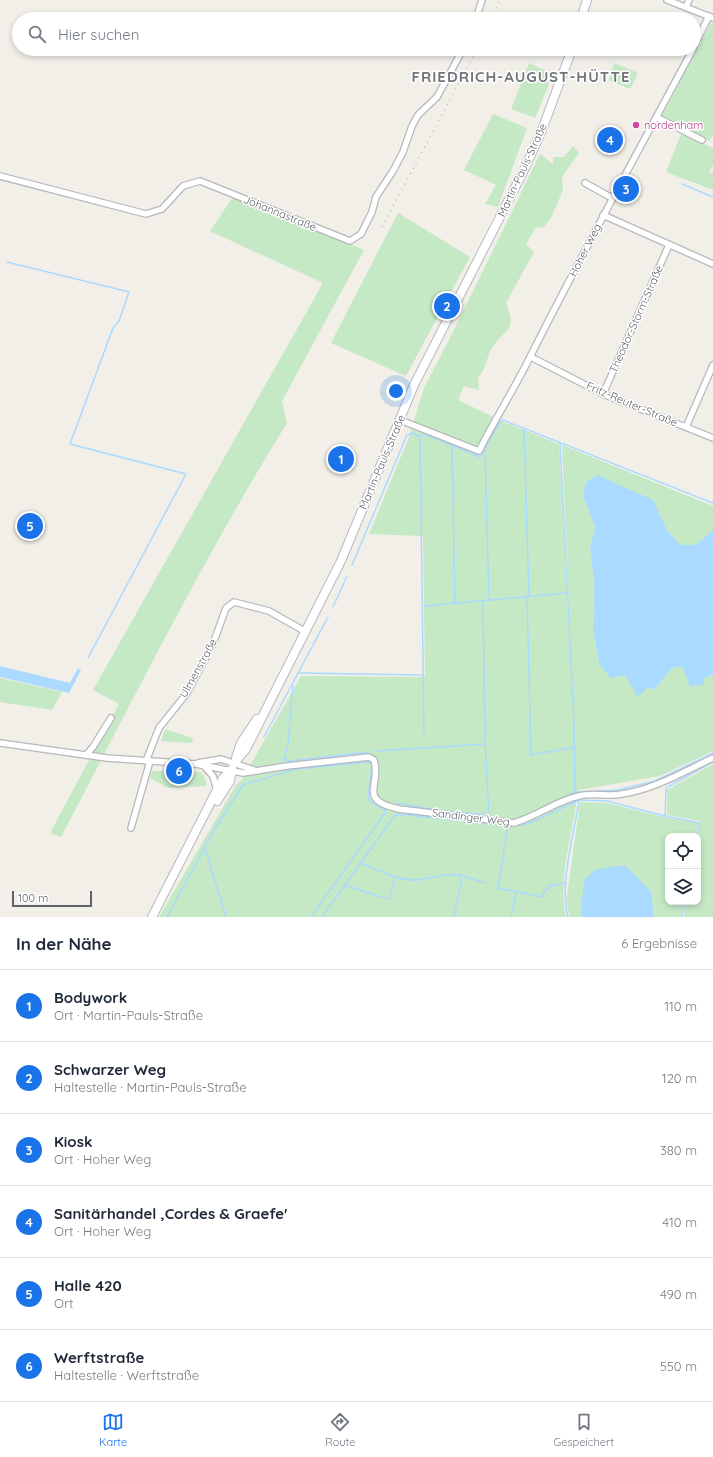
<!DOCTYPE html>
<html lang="de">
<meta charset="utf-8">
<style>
:root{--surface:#fff;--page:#f6f6f7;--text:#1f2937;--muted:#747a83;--line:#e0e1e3;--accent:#1a73e8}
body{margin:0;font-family:Quicksand,sans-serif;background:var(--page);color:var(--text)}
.controls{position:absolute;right:12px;bottom:12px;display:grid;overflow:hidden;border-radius:8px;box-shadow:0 2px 6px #0003}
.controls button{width:36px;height:36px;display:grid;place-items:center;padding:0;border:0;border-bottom:1px solid var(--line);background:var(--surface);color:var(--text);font:20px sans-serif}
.scale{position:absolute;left:12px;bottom:10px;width:80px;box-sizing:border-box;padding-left:4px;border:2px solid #5f6368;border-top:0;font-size:11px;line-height:14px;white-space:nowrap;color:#5f6368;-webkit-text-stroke:3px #fff;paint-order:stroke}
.you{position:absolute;left:396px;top:391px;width:14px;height:14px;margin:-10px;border:3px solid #fff;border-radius:50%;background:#1a73e8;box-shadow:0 0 0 6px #1a73e833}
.badge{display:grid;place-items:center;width:26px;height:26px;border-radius:50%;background:var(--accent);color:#fff;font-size:13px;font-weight:700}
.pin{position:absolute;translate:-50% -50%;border:2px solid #fff;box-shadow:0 1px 4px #0006}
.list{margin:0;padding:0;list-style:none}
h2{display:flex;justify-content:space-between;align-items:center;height:52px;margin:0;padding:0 16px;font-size:17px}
h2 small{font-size:13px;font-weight:400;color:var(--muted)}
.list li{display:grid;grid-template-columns:26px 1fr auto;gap:12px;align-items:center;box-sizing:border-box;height:72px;padding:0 16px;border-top:1px solid var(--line)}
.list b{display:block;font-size:15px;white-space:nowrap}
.list p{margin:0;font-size:13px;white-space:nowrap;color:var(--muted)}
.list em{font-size:13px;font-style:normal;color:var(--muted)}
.icon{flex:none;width:22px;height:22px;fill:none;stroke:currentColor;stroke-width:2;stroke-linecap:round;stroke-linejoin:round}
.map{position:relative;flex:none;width:713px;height:917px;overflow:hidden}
.search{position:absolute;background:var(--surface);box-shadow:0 2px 6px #0003;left:12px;right:12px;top:12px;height:44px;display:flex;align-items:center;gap:10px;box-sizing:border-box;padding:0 14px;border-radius:22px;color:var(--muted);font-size:15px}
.sheet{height:484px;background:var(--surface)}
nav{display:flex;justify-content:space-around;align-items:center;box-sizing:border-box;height:56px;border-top:1px solid var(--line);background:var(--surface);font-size:11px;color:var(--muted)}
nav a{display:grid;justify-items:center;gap:2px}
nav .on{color:var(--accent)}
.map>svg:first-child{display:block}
</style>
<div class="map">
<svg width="713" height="917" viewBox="0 0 713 917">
<rect width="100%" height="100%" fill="#f1efe8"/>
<g fill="#c5e8c5">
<path d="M711,23h2v113l-4,5 -48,-24z"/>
<path d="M529,63l24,11 -18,44 -24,-9z"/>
<path d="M614,63l24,10 -8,16 -21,-9z"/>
<path d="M493,114l34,14 -29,79 -13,-3 11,-19 -32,-15z"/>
<path d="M681,134l32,14v16l-4,9h4v17l-47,-18z"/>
<path d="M573,146l6,7 -17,24 1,13 -12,28 -8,10 -7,-1 -10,17 8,8 -28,51c12,30 -1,24 -14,45 -6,10 -5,19 -14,30l1,12 -15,-4 -6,14 46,22 55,22 15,286 -12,-285 151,61v24l-17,15h-16l-13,-15 -15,-30 -69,-5 12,33 -5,20 4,34 -1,48 6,34 26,11 22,13 8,1 17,-21 11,-1 5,11h16l9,-3v76l-53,25 -82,14c-4,41 -21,86 -12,127h-407l77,-132 6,-5 59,-104 124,1 -2,-141 -54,-2 40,-97 15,-49 31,-60 85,-174 13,10v-7h11z"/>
<path d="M233,197l131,53 -82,151 5,22c-83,134 -153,275 -226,414l-11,-4 69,-129 -26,-14 230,-407 -113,-52z"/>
<path d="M398,213l72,44 -64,119 -75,-33z"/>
<path d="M0,678l62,14 -10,18 -52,-8z"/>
<path d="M165,729l28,9 -1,5 -31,-2z"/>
<path d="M713,764v153h-29l2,-15h12v-66l3,-15 -34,-6v-25z"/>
<path d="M152,771l48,1 4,4 3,10 -39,2 -18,-10z"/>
<path d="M580,802l27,1 57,14 35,6 -3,13h-28v66h16l-3,15h-27l-3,-25 -70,19 1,6h-12l-4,-14z"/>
</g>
<g fill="#aadaff">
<path d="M597,475l56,25 14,30 13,15h16l17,-15v145l-9,3v6l-14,3 -7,-20 -11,1 -17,21 -8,-1 -9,9 -13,-22 -14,3 -12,-14 -6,-34 1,-48 -4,-34 5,-20 -12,-33 3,-13z"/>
<path d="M0,666l70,17 8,-15 3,2 -12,23 -69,-16z"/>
<path d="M625,865l26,27 3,25h-72l-1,-6 3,-31 11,-10z"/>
</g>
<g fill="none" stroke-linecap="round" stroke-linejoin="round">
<g stroke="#aadaff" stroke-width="1.5">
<path d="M682,184l31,13"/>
<path d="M7,262l122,30 -10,29 -6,7 -43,116 116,30 -98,184"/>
<path d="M524,428l5,168"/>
<path d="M420,436l4,-2 56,23 20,-35 3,-2 210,83"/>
<path d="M560,443l14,281 1,68"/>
<path d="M452,446l3,158"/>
<path d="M485,450l4,150"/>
<path d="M352,565l55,-130 6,-2 7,4 4,297"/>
<path d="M527,597l4,158 44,-8"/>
<path d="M424,606l143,-13"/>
<path d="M333,607l14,-31"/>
<path d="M299,673l124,2"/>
<path d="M264,737l64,-120"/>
<path d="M377,751l108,-7"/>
<path d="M284,758l5,3 79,-9"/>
<path d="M284,761l4,-17 5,-58"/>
<path d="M397,803l46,8 46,4 -4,-76 -2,-137"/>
<path d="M547,805l28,-13 42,-2 38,-9 58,-28"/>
<path d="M508,825l-10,63 43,9 8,-11 17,-3"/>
<path d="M517,826l13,-3 49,-23 28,1 58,15"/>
<path d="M697,836l3,-13 -35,-7 1,-28 47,-26"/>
<path d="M205,848l21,69"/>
<path d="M361,863c17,7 38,18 56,17 14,-1 30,-8 43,-5l1,9 -7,33"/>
<path d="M460,875l25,8"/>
<path d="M345,885l42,14 3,-2 5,-20"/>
<path d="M167,917l47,-87 29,-45 53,-16 73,-7 3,2 -4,34 2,4 15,8v3l-74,104"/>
<path d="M322,917l73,-102h13l93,10"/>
<path d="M511,917l5,-24"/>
<path d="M568,917c-9,-32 6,-83 11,-116"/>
<path d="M682,917l3,-15"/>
</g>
<g stroke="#b5b8bc" stroke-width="8">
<g id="street">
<path d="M667,0l46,18"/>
<path d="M686,7l3,-7"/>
<path d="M476,19l6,-19"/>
<path d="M694,46l15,-30"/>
<path d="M656,117l46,23"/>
<path d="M0,176l146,38 16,-5 21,-23 17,-5 150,60 11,-7 11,-22 4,-15 17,-26 10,-19 9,-26 6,-11 19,-18 26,-48"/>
<path d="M585,183l27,15"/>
<path d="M603,215l110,49"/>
<path d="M531,357l72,37 110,44"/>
<path d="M603,394l66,-149"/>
<path d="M400,420l79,31c16,-32 36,-63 52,-96 52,-103 107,-204 162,-306"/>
<path d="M686,427l27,-62"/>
<path d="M0,743l107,15 89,6 47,9 44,-7 82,-9 5,3c8,25 -18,40 25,49l115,14c23,-7 42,-22 65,-27 14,-4 29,1 43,-2 33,-5 61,-22 91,-36"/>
<path d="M86,755l7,-8 18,-29"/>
<path d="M146,761l13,-33 28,-35 26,-49 13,-36 8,-6 35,9 37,21"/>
<path d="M198,763l23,-4 36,12"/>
<path d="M203,765l10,11 4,14"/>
<path d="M131,828l19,-67"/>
</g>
</g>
<g stroke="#b6babf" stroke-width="10">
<g id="secondary">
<path d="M581,19l6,-19"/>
<path d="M236,758l5,-15 16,-24"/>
<path d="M235,762l11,-13 95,-188 73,-176 110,-215 18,-40 30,-81"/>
<path d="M217,801l13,-20 2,-12"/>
<path d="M152,917l71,-139 8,-7"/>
</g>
</g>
<use href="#street" stroke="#fff" stroke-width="5.5"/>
<use href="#secondary" stroke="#fff" stroke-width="8"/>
<g stroke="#b6b7b8" stroke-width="1.5" stroke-dasharray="1 5" stroke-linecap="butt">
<path d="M491,19l9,-19"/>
<path d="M382,227l95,-178"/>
</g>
</g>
<circle fill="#d1479c" stroke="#fff" stroke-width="1.5" cx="636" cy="125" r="4"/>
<g text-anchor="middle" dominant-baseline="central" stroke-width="3" stroke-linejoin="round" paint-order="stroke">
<g font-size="11" fill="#b23c85" stroke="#fff" text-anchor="start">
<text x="644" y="125">nordenham</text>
</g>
<g font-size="11" fill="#5f6368" stroke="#fff">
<text transform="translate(522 170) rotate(-65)">Martin-Pauls-Straße</text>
<text transform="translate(280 213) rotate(22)">Johannastraße</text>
<text transform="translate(585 250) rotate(-63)">Hoher Weg</text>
<text transform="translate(636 319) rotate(-66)">Theodor-Storm-Straße</text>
<text transform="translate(632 404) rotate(23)">Fritz-Reuter-Straße</text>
<text transform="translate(382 462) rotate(-67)">Martin-Pauls-Straße</text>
<text transform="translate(198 668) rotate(-61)">Ulmenstraße</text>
<text transform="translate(471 817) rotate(7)">Sandinger Weg</text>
</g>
<g font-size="15" font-weight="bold" letter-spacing="1" fill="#70757a" stroke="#fff">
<text x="521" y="76">FRIEDRICH-AUGUST-HÜTTE</text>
</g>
</g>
</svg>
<div class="controls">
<button><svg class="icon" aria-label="locate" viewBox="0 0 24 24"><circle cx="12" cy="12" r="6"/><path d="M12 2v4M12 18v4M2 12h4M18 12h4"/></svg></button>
<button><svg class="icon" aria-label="layers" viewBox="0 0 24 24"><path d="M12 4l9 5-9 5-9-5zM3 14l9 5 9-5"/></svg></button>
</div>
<div class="scale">100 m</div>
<div class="you"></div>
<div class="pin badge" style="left:341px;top:459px">1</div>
<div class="pin badge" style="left:447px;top:306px">2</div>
<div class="pin badge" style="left:626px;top:189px">3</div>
<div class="pin badge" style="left:610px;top:140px">4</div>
<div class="pin badge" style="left:30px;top:526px">5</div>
<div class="pin badge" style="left:179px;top:771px">6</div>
<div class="search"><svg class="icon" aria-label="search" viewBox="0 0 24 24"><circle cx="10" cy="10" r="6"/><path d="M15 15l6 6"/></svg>Hier suchen</div>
</div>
<section class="sheet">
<h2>In der Nähe<small>6 Ergebnisse</small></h2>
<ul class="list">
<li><span class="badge">1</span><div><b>Bodywork</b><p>Ort · Martin-Pauls-Straße</p></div><em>110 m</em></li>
<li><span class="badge">2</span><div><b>Schwarzer Weg</b><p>Haltestelle · Martin-Pauls-Straße</p></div><em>120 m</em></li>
<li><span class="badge">3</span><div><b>Kiosk</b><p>Ort · Hoher Weg</p></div><em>380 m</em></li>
<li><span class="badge">4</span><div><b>Sanitärhandel ,Cordes &amp; Graefe'</b><p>Ort · Hoher Weg</p></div><em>410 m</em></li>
<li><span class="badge">5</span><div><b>Halle 420</b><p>Ort</p></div><em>490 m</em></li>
<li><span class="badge">6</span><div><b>Werftstraße</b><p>Haltestelle · Werftstraße</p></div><em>550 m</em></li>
</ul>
</section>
<nav>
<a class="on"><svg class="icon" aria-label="map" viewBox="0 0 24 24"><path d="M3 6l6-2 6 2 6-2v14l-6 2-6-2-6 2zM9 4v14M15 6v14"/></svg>Karte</a>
<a><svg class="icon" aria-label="directions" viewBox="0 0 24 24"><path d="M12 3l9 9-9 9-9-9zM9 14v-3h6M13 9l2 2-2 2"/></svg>Route</a>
<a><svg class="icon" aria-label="saved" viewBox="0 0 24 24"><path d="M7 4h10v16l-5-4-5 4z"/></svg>Gespeichert</a>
</nav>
